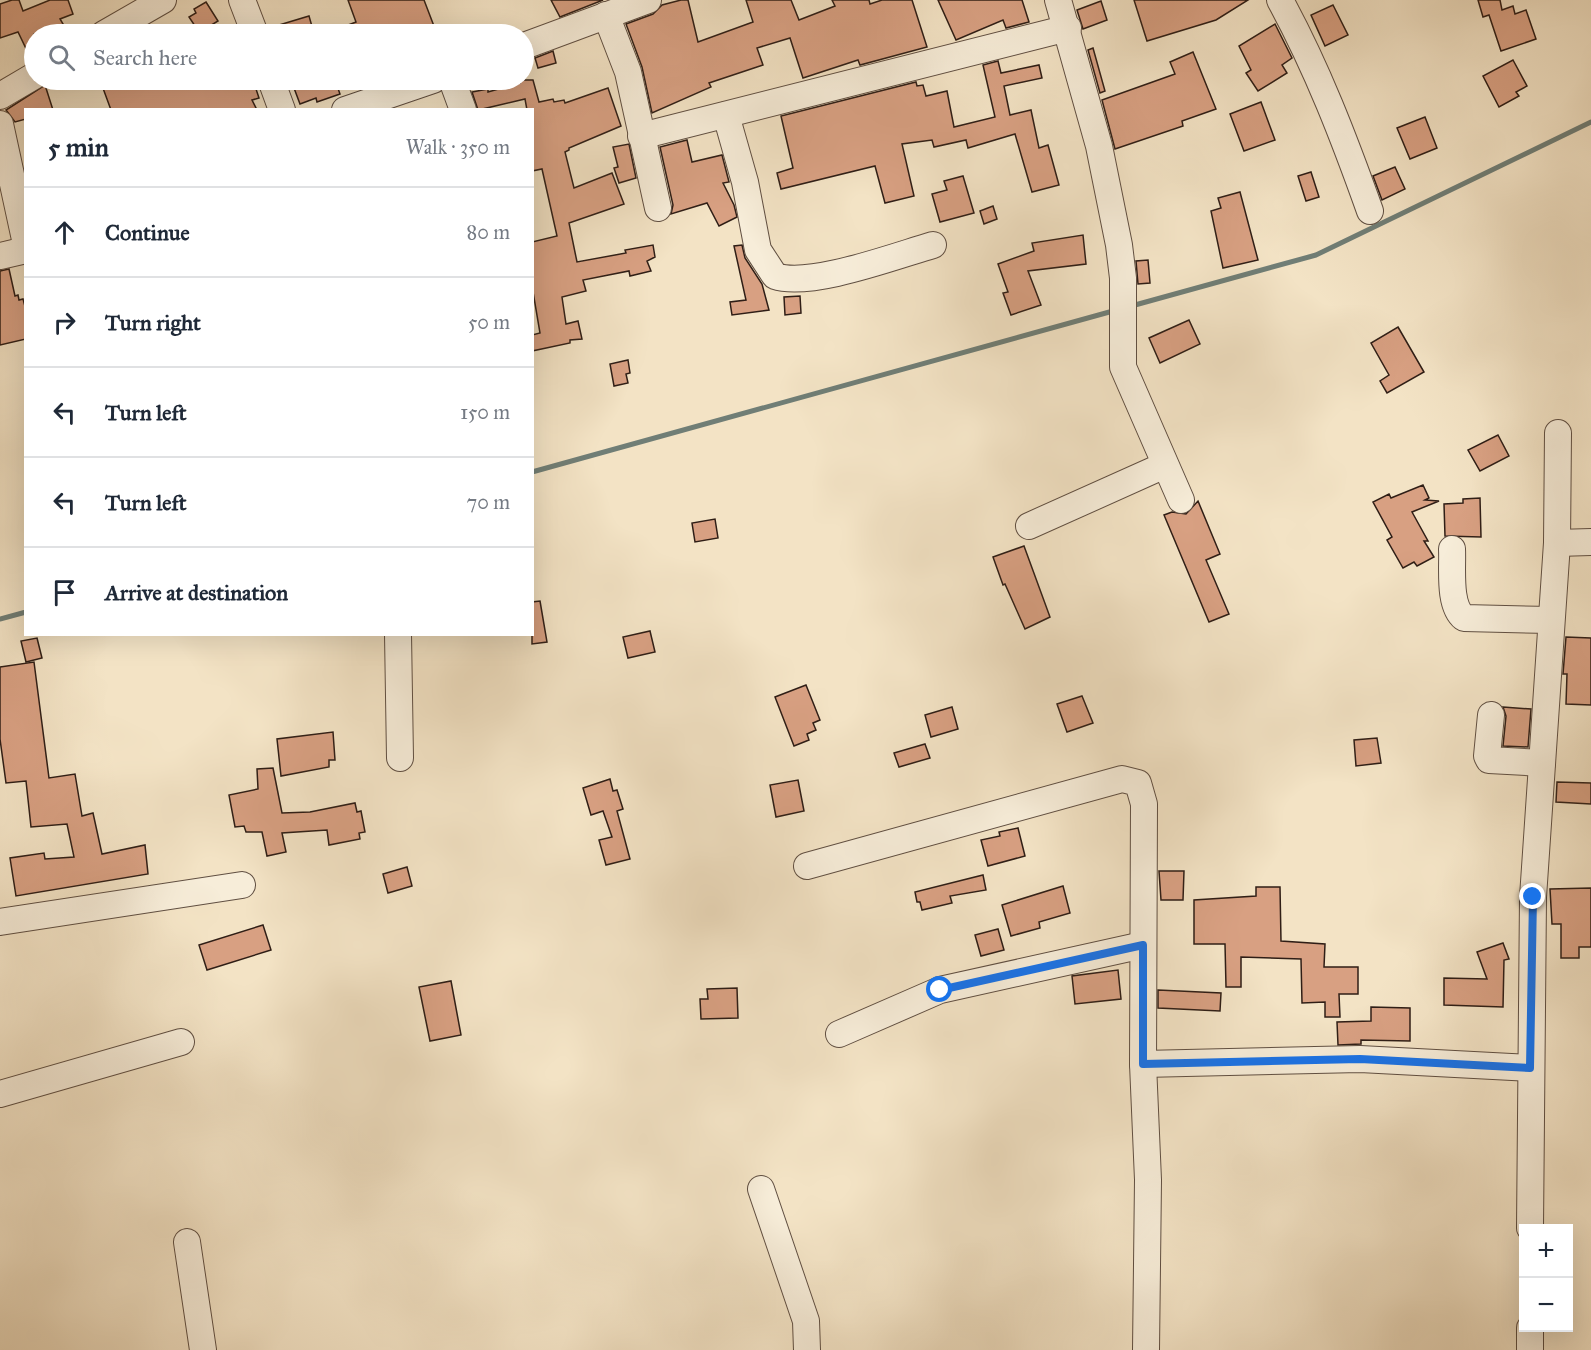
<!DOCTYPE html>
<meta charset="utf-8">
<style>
:root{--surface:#fff;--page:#f6f6f7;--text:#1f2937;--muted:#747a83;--line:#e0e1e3}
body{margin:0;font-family:"IM FELL Great Primer",serif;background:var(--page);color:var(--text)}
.controls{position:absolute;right:18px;bottom:18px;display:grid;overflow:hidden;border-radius:0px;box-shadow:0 6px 24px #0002}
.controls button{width:54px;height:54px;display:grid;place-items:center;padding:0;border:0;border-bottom:2px solid var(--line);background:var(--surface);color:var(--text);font:30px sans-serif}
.stop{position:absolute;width:18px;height:18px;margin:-14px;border:4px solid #1a73e8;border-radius:50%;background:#fff}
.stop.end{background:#1a73e8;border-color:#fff;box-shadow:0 2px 6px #0008}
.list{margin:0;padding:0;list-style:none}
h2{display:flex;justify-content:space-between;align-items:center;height:78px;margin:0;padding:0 24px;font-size:26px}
h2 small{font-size:20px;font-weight:400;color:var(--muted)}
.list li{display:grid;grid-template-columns:39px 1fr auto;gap:18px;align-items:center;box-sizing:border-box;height:90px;padding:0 24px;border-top:2px solid var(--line)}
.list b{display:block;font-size:22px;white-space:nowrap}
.list em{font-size:20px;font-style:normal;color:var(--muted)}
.icon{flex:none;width:33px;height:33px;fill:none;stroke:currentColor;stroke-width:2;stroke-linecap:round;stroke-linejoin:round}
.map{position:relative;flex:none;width:1591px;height:1350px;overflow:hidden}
.search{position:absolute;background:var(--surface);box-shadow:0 6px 24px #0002;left:24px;top:24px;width:510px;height:66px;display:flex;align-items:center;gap:15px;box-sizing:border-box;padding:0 21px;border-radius:33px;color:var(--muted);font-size:22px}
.panel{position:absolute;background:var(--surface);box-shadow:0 6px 24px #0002;left:24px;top:108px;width:510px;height:528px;border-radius:0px}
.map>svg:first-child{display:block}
</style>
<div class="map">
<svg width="1591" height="1350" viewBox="0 0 1591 1350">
<rect width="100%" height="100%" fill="#f3e3c5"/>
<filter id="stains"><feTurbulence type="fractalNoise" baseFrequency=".00333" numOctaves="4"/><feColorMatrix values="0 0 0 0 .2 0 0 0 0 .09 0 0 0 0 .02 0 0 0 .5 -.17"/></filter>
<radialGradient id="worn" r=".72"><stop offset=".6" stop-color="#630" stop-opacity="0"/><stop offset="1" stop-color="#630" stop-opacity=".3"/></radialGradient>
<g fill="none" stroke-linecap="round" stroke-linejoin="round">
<g stroke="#707e76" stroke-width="5">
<path d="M1135,305l181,-50 275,-133"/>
<path d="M532,472l581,-161"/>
<path d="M0,619l26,-7"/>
</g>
</g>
<g fill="#d8a082" stroke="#2f1e16" stroke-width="1.5">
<path d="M12,0h7l4,11 27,-11h18l5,14 -13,5 9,15h-35v27h-2l-14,-29 -18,6v-34z"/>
<path d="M348,0h76l13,34h-112l31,-12z"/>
<path d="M551,0h52l-43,17z"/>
<path d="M681,0h7l10,42 55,-20 -7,-22h45l8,20 36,-14 -3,-6h37l1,4 12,-4h30l15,47 -67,18 -2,-5 -55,18 -13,-40 -33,10 6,17 -54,18 2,4 -59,26 -10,-46 -16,-43 27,-10 9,-9z"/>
<path d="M938,0h84l7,22 -23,6 -3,-8 -47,20z"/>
<path d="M1134,0h114l-32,20 -69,21z"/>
<path d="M1478,0h22l2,10 11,-4 2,8 11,-4 10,29 -35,12 -12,-36 -6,2z"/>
<path d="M1101,1l6,19 -24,9 -6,-19z"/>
<path d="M206,2l12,19 -13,8 -2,-3 -6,3 -8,-12 7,-4 -2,-4z"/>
<path d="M1333,5l15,30 -23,11 -14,-31z"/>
<path d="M309,16l4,14 -16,4h-27l-1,-6z"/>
<path d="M1275,24l17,34 -10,7 5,8 -29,18 -12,-18 5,-3 -12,-24z"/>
<path d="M1093,48l12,43 -5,2 -12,-43z"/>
<path d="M553,51l3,12 -18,5 -3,-10z"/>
<path d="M1193,52l23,57 -34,12 1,5 -68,23 -13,-49 73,-26 -5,-12z"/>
<path d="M1513,60l14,26 -11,6 3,4 -20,11 -16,-31z"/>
<path d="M998,61l3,12 38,-8 3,13 -38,8 6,29 21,-5 8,38 9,-3 11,40 -27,7 -17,-58 -47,14 -2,-8 -32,7 -2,-7 -30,4 12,52 -29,7 -10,-37 -94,23 -4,-16 16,-5 -12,-52 135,-34 1,4 6,-1 3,11 21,-5 7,36 41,-10 -12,-52z"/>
<path d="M100,80h153l6,18 -7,2 5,10h-146z"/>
<path d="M291,80h44l5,14 -23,8 -1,-4 -16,6z"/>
<path d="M519,80h14l6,22 14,-3 1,3 10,-2 1,3 43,-15 13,38 -52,22v2l-4,2 9,36 38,-15 12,31 -55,19 8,39 49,-9 -1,-3 28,-5 2,12 -8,4 4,10 -21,5 -1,-5 -46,9 3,11 -24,6 4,27 12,-3 4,18 -12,1v3l-38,8v-16l8,-2 -8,-47v-44l25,-6 -15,-67 -10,2v-61h-5l-2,-11 -47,11 -6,-18 16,-3v3l32,-9z"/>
<path d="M45,85l8,25h-27v9l-11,3 -9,-12z"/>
<path d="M1261,102l14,38 -31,11 -14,-37z"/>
<path d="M1425,117l12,31 -27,11 -13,-31z"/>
<path d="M687,140l5,22 30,-7 7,27 -6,1 11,22 3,12 -18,9 -12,-23 -36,11 2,-9 -13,-58z"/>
<path d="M629,144l7,34 -17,5 -5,-15 4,-1 -5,-20z"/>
<path d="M1395,167l10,22 -23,11 -9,-24z"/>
<path d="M1311,172l8,25 -13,4 -8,-25z"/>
<path d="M963,176l11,37 -34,9 -8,-28 15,-4 -3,-9z"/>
<path d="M1240,192l18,68 -35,8 -12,-57 10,-3 -3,-10z"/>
<path d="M993,206l4,13 -13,5 -4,-13z"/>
<path d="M1083,235l3,29 -58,7 13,34 -30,10 -8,-22 5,-1 -10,-28 36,-13 -2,-8z"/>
<path d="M742,245l3,13 17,26 7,26 -37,5 -2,-13 16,-2 -12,-54z"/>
<path d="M1148,260l2,23 -12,1 -2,-23z"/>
<path d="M9,269l6,27 3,-1 1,5 4,-1 3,11v29l-26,6v-74z"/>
<path d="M800,296l1,17 -16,2 -1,-18z"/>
<path d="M1189,320l11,24 -40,19 -11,-25z"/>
<path d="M1398,327l26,45 -37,21 -7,-12 9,-6 -18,-32z"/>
<path d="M628,360l2,13 -4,1 2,9 -14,3 -4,-22z"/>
<path d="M1498,435l11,21 -29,15 -12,-21z"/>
<path d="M1423,485l6,13 -4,2 14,1 -27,11 16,29h-4l10,16 -17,9 -3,-4 -11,6 -16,-28 5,-3 -19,-35 16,-8 2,4z"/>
<path d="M1480,498l1,39 -36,-1 -1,-32 19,-1v-4z"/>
<path d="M1198,501l22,53 -14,6 23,54 -20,8 -45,-107 8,-3 14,2z"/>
<path d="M715,519l3,19 -23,4 -3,-19z"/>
<path d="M1024,546l26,71 -25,12 -20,-45 -2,1 -10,-28z"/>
<path d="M540,601l7,41 -15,2v-42z"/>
<path d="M650,631l5,21 -27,6 -5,-21z"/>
<path d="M1566,637l25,1v67l-25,-1 1,-30h-4z"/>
<path d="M37,638l5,20 -16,4 -5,-21z"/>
<path d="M34,662l15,116 26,-4 7,42 11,-3 9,41 43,-9 3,29 -132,22 -6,-38 34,-5 1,6 29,-2 -7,-33 -36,3 -5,-46 -20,2 -6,-44v-72z"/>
<path d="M806,685l14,35 -7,3 3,7 -9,4 2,6 -15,6 -19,-49z"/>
<path d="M1082,696l11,27 -26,9 -10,-28z"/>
<path d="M952,707l6,22 -27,8 -6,-22z"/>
<path d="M1503,707l28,2 -3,38 -25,-1 3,-30z"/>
<path d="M333,732l2,28h-6v7l-48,9 -4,-37z"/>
<path d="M1377,738l4,25 -25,3 -2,-26z"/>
<path d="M925,744l5,14 -31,9 -5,-14z"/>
<path d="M273,768l9,45 28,-1 45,-9 2,9 4,-1 4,21 -6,1 1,6 -31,6 -2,-15 -45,3 4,19 -19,4 -5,-24h-16l-2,-6 -9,1 -6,-32 29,-6 -1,-20z"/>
<path d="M610,779l3,12 4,-1 6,19 -6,2 13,48 -24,6 -7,-25 13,-3 -9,-26 -12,4 -8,-27z"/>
<path d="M798,780l6,31 -28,6 -6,-32z"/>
<path d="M1557,782l34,1v21l-35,-2z"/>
<path d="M1018,828l7,28 -37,10 -7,-26 19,-4 -1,-4z"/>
<path d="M407,867l5,19 -24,7 -5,-19z"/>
<path d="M1159,871h25l-1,29h-22z"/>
<path d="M983,875l3,15 -36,6 2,7 -30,7 -2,-8h-3l-2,-10z"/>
<path d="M1063,886l7,27 -31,9 1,6 -29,8 -9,-31z"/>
<path d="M1256,887h24l1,54 44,3 -1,23h34v27h-19l1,23h-15v-15l-23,1 -1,-44 -60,-2v30h-15l-1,-43h-31v-44l62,-4z"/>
<path d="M1591,888v59h-12v11h-18v-34h-9l-2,-35z"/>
<path d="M263,925l8,25 -64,20 -8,-25z"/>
<path d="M998,929l6,21 -23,6 -6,-21z"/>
<path d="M1503,943l6,16 -5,1 -1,47 -59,-2v-27l43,1 -10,-27z"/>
<path d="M1118,970l3,29 -46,5 -3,-28z"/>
<path d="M451,981l10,54 -31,6 -11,-54z"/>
<path d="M737,988l1,30 -37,1 -1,-20h8l-1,-10z"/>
<path d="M1158,990l63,3 -1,18 -62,-3z"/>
<path d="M1371,1007l39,1v33l-49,-1v4l-23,1 -1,-23 34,-1z"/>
</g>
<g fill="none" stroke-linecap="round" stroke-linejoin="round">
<g stroke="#604f42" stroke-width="28">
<g id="minor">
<path d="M242,0l13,34"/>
<path d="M1058,0l41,146 20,99 4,33v89l58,133"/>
<path d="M1280,0c37,68 64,138 90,211"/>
<path d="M606,15l22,57 30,136"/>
<path d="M104,34l59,-34"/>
<path d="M524,46l124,-46"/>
<path d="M271,80l11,30"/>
<path d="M452,80l11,30"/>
<path d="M0,96l34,-20"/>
<path d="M345,110l88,-30"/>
<path d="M726,115l19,67 13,68 17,26c35,12 120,-20 158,-31"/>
<path d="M0,124l26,120"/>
<path d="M641,136l427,-108"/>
<path d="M0,256l26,-6"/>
<path d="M1029,526l136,-61"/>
<path d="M1557,543l34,-1"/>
<path d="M1452,549c1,19 -4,56 12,69l87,2"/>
<path d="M398,634l2,124"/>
<path d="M1491,715l-4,41 2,4 53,3"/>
<path d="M807,866l315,-87 16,4 6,21 -1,260 5,116 -2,170"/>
<path d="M0,922l242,-37"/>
<path d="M839,1034l101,-44 203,-45"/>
<path d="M1143,1064l217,-5 170,9"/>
<path d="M0,1094l181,-52"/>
<path d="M761,1189l45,132 1,29"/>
<path d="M1530,1228l3,-331 24,-354 1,-110"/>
<path d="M187,1242l16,108"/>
<path d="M1530,1328v22"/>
</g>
</g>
<use href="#minor" stroke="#f7edd9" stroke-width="26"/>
</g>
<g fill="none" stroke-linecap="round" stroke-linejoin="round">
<path stroke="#1a73e8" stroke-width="8" d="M940,990l203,-45v119l217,-5 170,9 3,-171"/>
</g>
<rect width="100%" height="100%" filter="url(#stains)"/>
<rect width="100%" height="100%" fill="url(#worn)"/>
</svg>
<div class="controls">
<button>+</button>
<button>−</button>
</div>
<div class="stop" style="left:940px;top:990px"></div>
<div class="stop end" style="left:1533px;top:897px"></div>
<div class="search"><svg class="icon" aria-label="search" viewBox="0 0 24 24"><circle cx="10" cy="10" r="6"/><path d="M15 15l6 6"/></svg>Search here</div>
<section class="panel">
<h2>5 min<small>Walk · 350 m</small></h2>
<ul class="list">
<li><svg class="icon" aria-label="ahead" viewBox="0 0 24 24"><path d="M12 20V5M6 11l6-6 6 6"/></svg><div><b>Continue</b></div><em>80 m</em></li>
<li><svg class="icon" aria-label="right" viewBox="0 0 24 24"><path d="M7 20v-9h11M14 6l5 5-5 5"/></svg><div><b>Turn right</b></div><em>50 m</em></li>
<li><svg class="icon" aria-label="left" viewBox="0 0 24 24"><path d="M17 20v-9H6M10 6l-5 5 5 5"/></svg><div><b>Turn left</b></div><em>150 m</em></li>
<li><svg class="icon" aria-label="left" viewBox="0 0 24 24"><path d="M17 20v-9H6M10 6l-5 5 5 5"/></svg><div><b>Turn left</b></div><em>70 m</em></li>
<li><svg class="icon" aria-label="arrive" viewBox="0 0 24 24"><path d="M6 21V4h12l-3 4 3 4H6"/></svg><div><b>Arrive at destination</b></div></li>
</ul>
</section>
</div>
